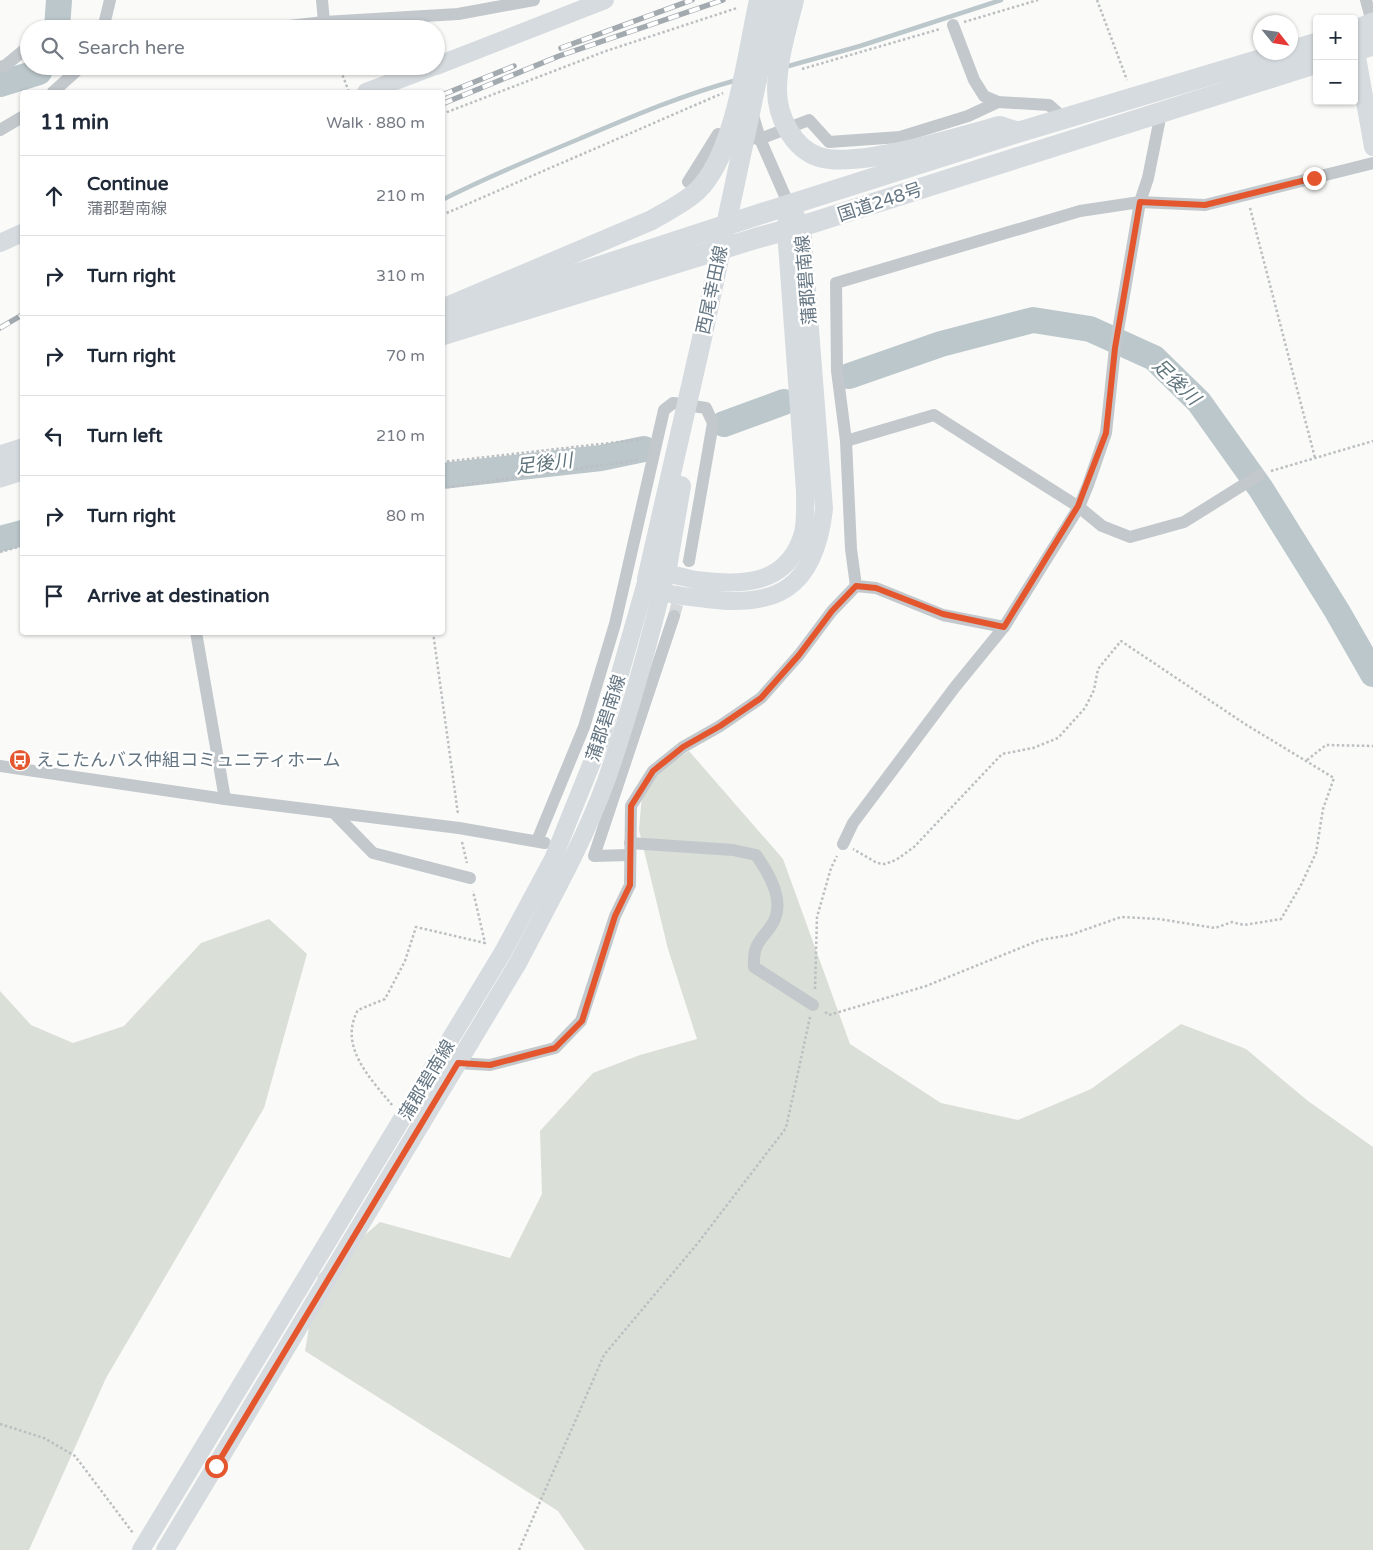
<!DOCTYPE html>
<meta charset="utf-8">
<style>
:root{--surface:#fff;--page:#f6f6f7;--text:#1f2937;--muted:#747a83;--line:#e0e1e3}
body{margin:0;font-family:"Varela Round","Noto Sans JP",sans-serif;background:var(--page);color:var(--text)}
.controls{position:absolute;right:15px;top:15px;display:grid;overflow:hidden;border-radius:5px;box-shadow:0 1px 4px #0004}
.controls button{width:45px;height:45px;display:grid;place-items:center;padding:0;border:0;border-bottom:1px solid var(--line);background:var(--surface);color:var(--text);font:25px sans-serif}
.compass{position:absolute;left:1253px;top:15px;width:45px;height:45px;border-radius:50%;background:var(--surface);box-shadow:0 1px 4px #0004;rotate:120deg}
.stop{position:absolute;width:15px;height:15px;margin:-11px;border:4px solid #e4572e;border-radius:50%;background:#fff}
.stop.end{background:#e4572e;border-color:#fff;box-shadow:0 1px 5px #0008}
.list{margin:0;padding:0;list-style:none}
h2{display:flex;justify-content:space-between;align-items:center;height:65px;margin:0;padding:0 20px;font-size:21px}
h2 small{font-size:16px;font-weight:400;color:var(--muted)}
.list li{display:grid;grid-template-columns:32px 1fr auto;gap:15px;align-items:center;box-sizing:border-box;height:80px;padding:0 20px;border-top:1px solid var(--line)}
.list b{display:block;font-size:19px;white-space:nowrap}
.list p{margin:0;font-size:16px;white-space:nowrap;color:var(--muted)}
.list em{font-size:16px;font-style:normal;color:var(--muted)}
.icon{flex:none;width:28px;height:28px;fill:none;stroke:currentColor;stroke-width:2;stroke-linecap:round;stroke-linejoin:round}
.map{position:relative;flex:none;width:1373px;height:1550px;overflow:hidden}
.search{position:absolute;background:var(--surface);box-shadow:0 1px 4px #0004;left:20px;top:20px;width:425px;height:55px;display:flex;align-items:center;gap:12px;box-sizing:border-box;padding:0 18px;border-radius:28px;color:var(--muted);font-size:19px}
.panel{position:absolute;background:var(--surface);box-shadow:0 1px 4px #0004;left:20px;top:90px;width:425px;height:545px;border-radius:5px}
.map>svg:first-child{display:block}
</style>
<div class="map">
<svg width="1373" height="1550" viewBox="0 0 1373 1550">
<rect width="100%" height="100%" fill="#fafaf8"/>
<g fill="#dadfd7">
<path d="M689,751l94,108 67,185 91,59 77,17 73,-31 90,-65 65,25 62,52 65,46v403h-788l-27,-39 -253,-160 13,-76 62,-53 130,36 32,-64 -2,-63 53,-58 47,-18 57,-16 -29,-90 -29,-119 4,-48z"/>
<path d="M269,919l38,35 -43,154 -158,270 -77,172h-29v-559l31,34 42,18 51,-17 77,-83z"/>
</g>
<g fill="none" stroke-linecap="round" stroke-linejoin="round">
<g stroke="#bbc7cb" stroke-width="4.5">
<path d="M785,67l75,-21 141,-46"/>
<path d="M442,200c45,-23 91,-42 137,-61 52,-22 103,-44 158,-59"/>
</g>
<g stroke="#bbc7cb" stroke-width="26">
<path d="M57,29l2,-29"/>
<path d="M0,84l39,-12 3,-6"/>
<path d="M849,376l92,-32 92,-24 57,9 64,29 45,44 62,87 76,122 36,63"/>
<path d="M724,424l60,-22"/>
<path d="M442,476l159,-18 43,-9"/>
<path d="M0,539l22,-6"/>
</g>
<path stroke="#d5d9db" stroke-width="12" stroke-dasharray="12 6" stroke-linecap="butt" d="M674,616l15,-55"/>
<g stroke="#bbbfc2" stroke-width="2.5" stroke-dasharray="2.5 2.5" stroke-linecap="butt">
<path d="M1097,0l30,80"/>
<path d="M964,22l74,-22"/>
<path d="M339,66l10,26"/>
<path d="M802,69l138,-40"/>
<path d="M442,114l164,-63 131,-43"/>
<path d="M1250,208l65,250"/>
<path d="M442,215l281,-122"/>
<path d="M442,462l203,-23"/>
<path d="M1271,471l102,-30"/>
<path d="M442,488l197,-28"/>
<path d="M0,552l22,-6"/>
<path d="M433,632l25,182"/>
<path d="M1307,760l19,-15 47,1"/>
<path d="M462,842l5,21"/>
<path d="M815,989l2,-72 14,-49 6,-12"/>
<path d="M825,1012l4,3 97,-29 114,-46 30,-5 51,-18 38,2 56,9 17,-6 12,3 37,-6 20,-34 15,-32 7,-44 11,-31 -89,-54 -124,-83 -23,28 -4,21 -9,18 -27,30 -25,10 -31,6 -88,93 -18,13 -11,4 -8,-1 -24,-14"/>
<path d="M392,1105c-22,-27 -54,-59 -34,-95l27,-11 20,-38 11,-34 69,16 -12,-52"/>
<path d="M0,1424l44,14 31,18 58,77"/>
<path d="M519,1550l85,-195 94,-112 88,-115 24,-111"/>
</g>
<g stroke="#c3c8cc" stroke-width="12">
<path d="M322,0l2,22"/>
<path d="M1366,0l7,26"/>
<path d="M953,25l21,55 10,16 14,6 51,3 10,9 9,4"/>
<path d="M103,29l7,-29"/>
<path d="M263,29l61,-7 134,-8 76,-14"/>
<path d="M0,67l6,-2 23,-19"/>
<path d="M53,92l29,-26"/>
<path d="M752,112l8,27 29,66"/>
<path d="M0,130l22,-13"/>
<path d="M688,182l30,-48 42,5 49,-19 20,22 71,-5 68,-21 30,-14"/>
<path d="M846,441l88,-26 145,92 23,19 28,11 54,-15 75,-47"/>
<path d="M856,586l-5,-37 -5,-108 -9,-70 -1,-88 244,-72 60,-9 65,3 168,-42"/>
<path d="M196,632l29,167"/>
<path d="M0,766l225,33 234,29 86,15"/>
<path d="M334,813l39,40 97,25"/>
<path d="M537,841l47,-114 31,-103 49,-214 9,-7 33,5 7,15 -24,138"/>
<path d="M630,843l103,7 23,5c14,20 31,48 15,71 -12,17 -18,18 -17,41l59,38"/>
<path d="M843,844l10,-21 102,-136 49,-60 75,-120 9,-22 18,-52 9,-85 25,-146 8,-24 13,-65"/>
<path d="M629,855l-35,1 80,-240"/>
<path d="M458,1063l32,2 65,-17 26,-27 34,-105 15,-31 1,-79 22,-35 30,-24 37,-21 41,-28 38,-43 33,-44 24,-25 20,2 67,27 61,12"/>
</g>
<g stroke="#d6dbdf" stroke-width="18">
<path d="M1354,40l19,107"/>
<path d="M436,66l169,-66"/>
<path d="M366,92l69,-26"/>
<path d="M0,243l22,-10"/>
<path d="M655,577c16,-6 24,0 41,3 45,6 92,6 107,-47 3,-13 2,-29 2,-42l-19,-260 1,-13"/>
<path d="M653,585c12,11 30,11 47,13 76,12 115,-9 124,-89l-20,-257 -2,-26 -13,-21"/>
<path d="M141,1550l362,-598 50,-93 48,-119 46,-161"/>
<path d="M165,1550l353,-587c31,-60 65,-119 88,-182 24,-68 43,-138 60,-208"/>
</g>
<g stroke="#d6dbdf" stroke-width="20">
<path d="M794,0c-7,28 -17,60 -17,90 0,25 15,58 42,67 38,12 140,-20 181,-31l19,6"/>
<path d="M442,309l210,-89c15,-9 32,-17 45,-29 39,-37 50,-138 62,-191"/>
<path d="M666,573l15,-87"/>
<path d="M647,579l55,-241 72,-338"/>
</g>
<g stroke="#d6dbdf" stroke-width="21">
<path d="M1354,31l19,-8"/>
<path d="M1290,51l27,-8"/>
<path d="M1354,51l19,-6"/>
<path d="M442,318l312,-102 265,-84 267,-80"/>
<path d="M442,335l315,-97 45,-12 515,-163"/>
<path d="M0,456l22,-7"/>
<path d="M0,477l22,-7"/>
</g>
<g stroke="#a2aab0" stroke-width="5.5">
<g id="rail">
<path d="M561,48l131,-48"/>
<path d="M442,95l72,-29"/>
<path d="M442,104l117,-48 164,-56"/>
<path d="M0,328l22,-13"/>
</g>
</g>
<use href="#rail" stroke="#fff" stroke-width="4" stroke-dasharray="11" stroke-linecap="butt"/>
</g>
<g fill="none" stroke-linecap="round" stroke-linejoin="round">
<path stroke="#e4572e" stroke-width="6" d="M216,1466l242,-403 32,2 65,-17 27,-27 33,-105 15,-31 1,-79 22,-35 30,-24 37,-21 41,-28 38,-43 33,-44 24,-25 20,2 67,26 61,13 74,-121 28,-73 9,-85 25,-146 65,3 109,-27"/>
</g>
<defs>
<g id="bus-disc" transform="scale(1.125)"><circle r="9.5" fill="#e4572e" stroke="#fff"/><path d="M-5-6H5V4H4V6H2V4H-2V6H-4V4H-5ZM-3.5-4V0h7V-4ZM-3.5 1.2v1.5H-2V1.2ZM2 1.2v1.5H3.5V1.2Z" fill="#fff"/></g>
</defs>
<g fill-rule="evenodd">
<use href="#bus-disc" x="20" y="760"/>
</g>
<g text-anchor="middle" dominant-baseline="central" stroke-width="5" stroke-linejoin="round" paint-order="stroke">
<g font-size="18" fill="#657683" stroke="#fff">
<text transform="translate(880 202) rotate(-18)">国道248号</text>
<text transform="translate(806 280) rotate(-95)">蒲郡碧南線</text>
<text transform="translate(712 290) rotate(-78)">西尾幸田線</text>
<text transform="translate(606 718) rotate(-72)">蒲郡碧南線</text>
<text transform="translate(427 1080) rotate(-59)">蒲郡碧南線</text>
</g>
<g font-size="18" fill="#657683" stroke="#fff" text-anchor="start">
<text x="36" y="760">えこたんバス仲組コミュニティホーム</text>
</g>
<g font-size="19" font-style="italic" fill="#60757c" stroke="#fff">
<text transform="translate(1176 382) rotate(44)">足後川</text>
<text transform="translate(544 464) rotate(-7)">足後川</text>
</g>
</g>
</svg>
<div class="controls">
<button>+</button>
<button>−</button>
</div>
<svg class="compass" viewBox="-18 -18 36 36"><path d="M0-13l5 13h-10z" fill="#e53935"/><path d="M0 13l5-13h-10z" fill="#747a83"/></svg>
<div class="stop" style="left:216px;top:1466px"></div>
<div class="stop end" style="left:1314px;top:178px"></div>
<div class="search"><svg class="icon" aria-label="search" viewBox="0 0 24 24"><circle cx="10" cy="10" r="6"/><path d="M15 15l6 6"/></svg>Search here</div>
<section class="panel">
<h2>11 min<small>Walk · 880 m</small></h2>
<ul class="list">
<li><svg class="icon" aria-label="ahead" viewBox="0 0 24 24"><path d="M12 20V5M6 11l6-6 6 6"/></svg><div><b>Continue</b><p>蒲郡碧南線</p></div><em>210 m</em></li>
<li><svg class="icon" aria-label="right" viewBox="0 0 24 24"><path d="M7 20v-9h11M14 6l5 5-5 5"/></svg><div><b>Turn right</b></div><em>310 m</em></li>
<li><svg class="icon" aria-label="right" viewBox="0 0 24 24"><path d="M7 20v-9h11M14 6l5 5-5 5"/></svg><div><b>Turn right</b></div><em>70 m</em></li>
<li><svg class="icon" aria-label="left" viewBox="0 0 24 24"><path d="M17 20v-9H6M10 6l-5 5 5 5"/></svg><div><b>Turn left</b></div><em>210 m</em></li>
<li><svg class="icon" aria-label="right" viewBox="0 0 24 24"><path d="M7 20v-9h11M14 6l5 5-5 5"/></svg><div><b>Turn right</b></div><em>80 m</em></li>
<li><svg class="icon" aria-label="arrive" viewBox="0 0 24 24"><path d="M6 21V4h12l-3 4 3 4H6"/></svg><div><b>Arrive at destination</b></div></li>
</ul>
</section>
</div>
